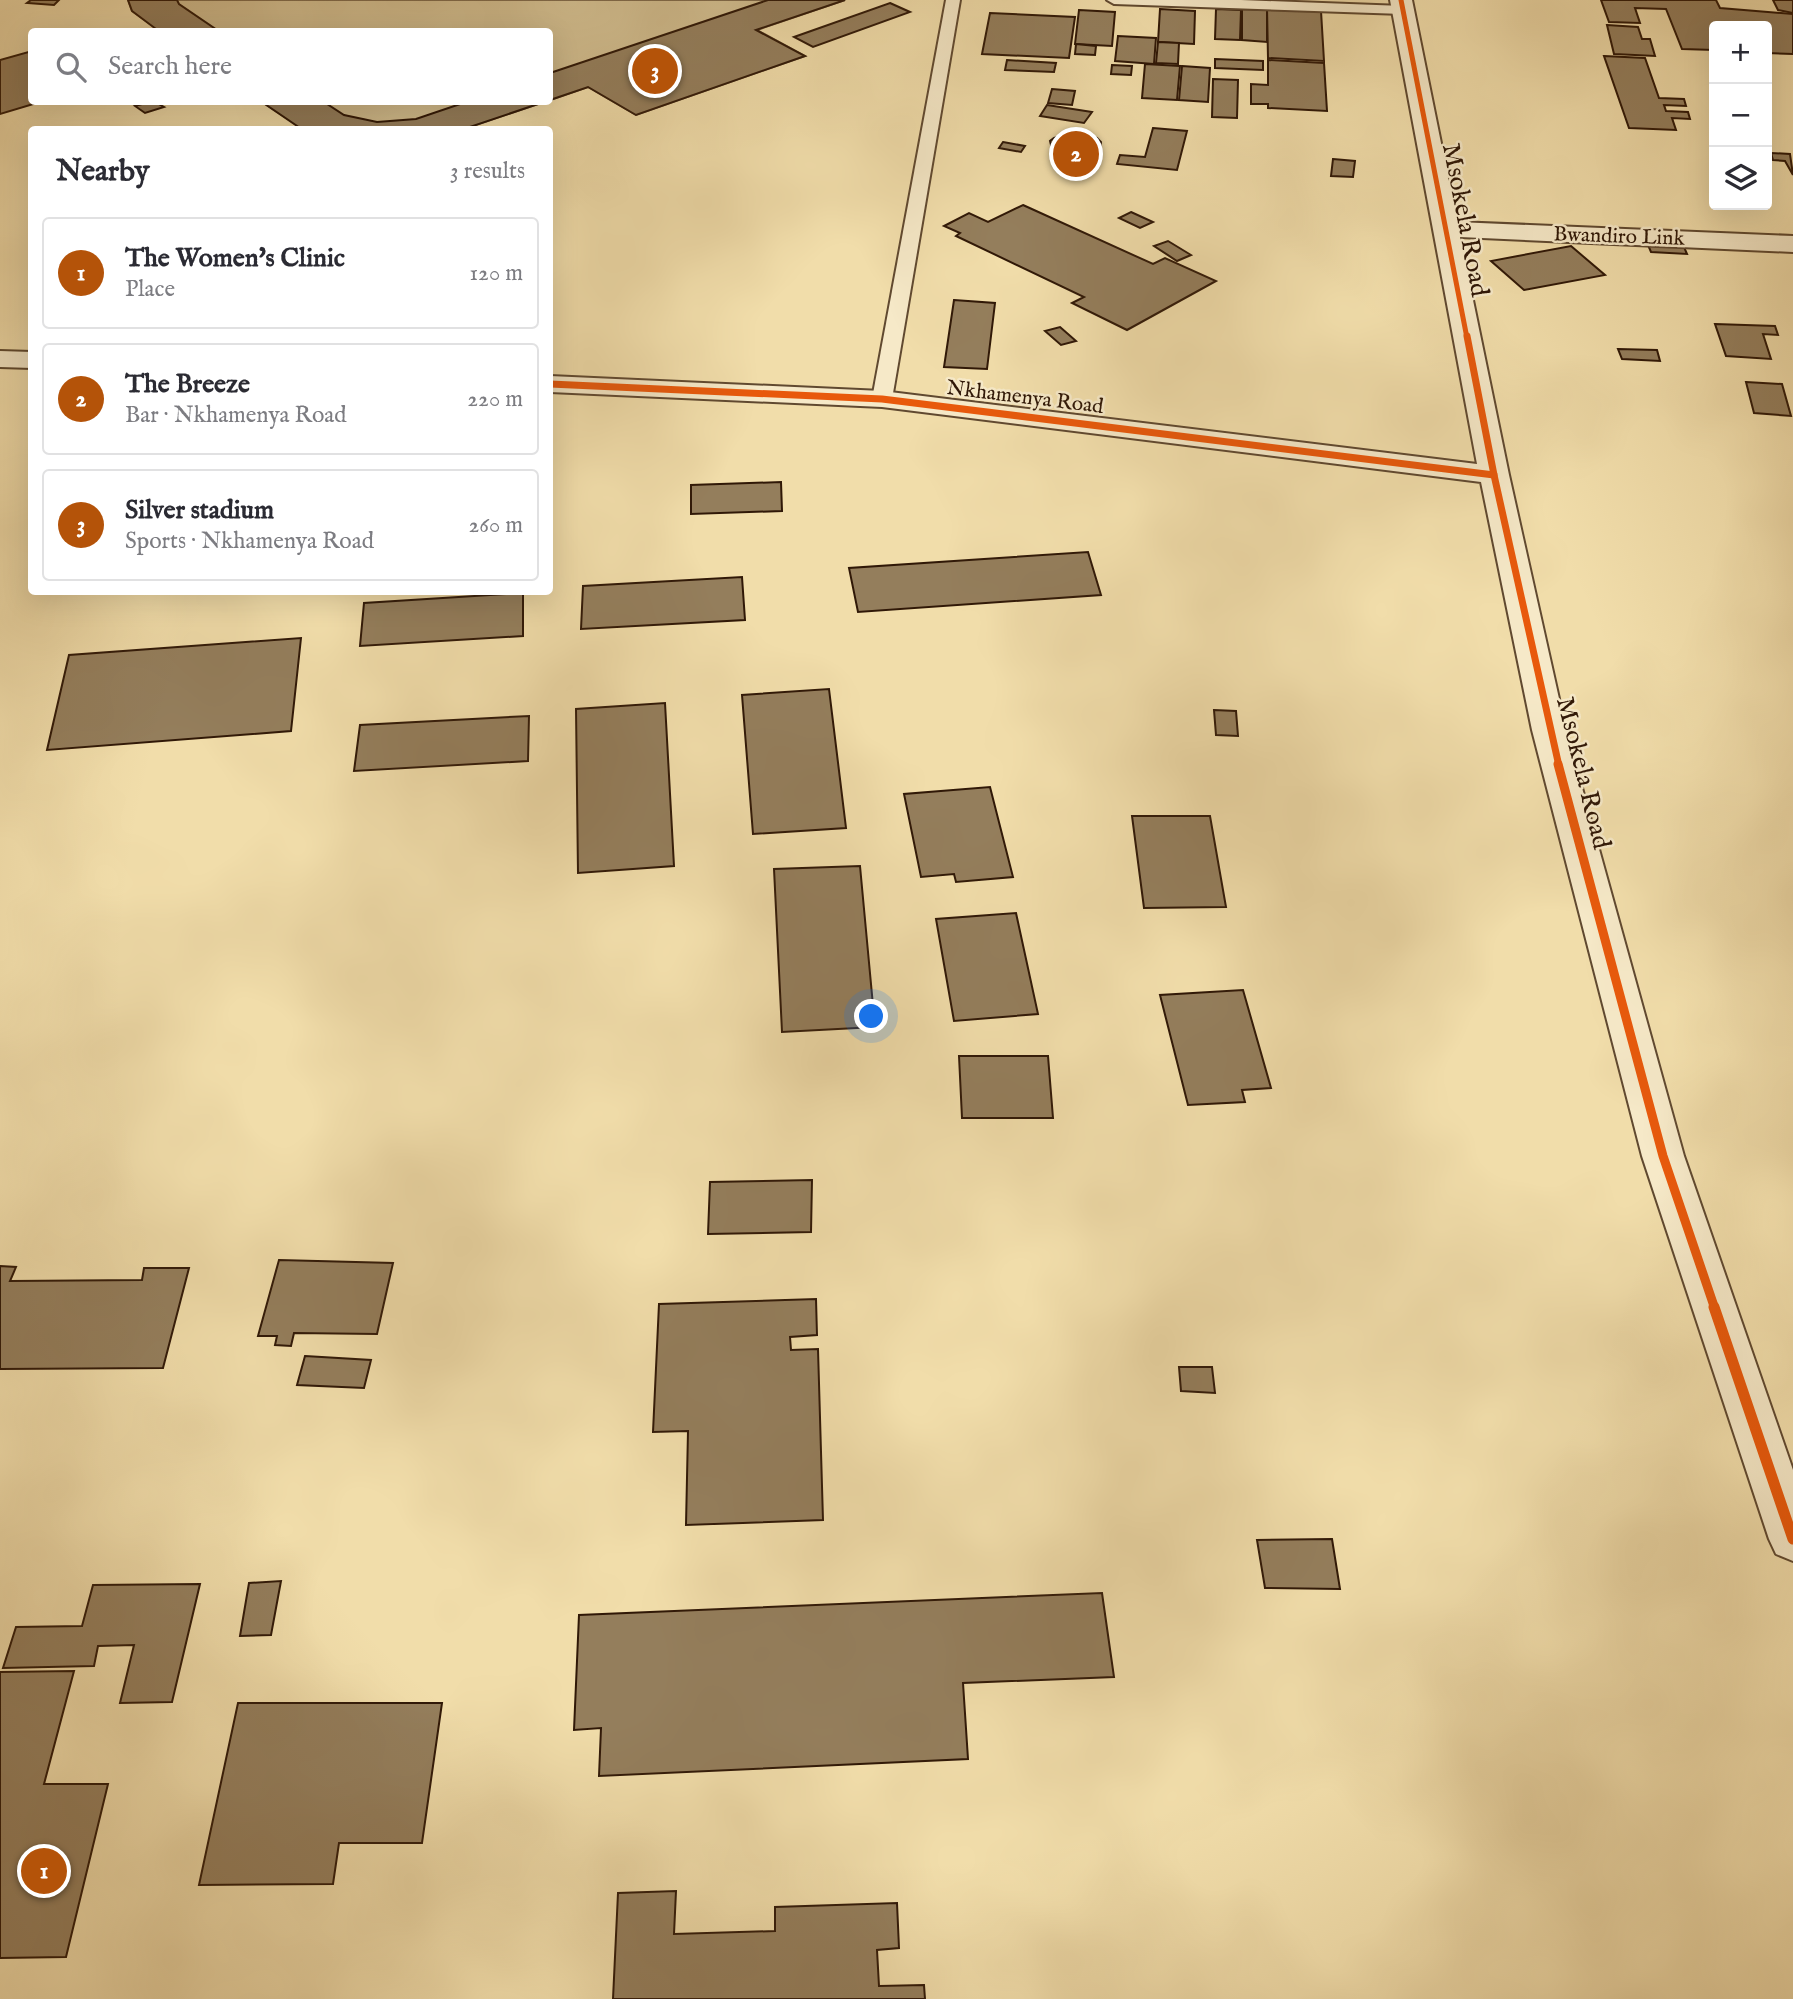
<!DOCTYPE html>
<meta charset="utf-8">
<style>
:root{--surface:#fff;--page:#f2f2f3;--text:#2b2b33;--muted:#7c7c81;--line:#e1e1e2;--accent:#b45309}
body{margin:0;font-family:"IM FELL English",serif;background:var(--page);color:var(--text)}
.controls{position:absolute;right:21px;top:21px;display:grid;overflow:hidden;border-radius:7px;box-shadow:0 7px 28px #0002}
.controls button{width:63px;height:63px;display:grid;place-items:center;padding:0;border:0;border-bottom:2px solid var(--line);background:var(--surface);color:var(--text);font:35px sans-serif}
.you{position:absolute;left:872px;top:1017px;width:24px;height:24px;margin:-18px;border:5px solid #fff;border-radius:50%;background:#1a73e8;box-shadow:0 0 0 10px #1a73e833}
.badge{display:grid;place-items:center;width:46px;height:46px;border-radius:50%;background:var(--accent);color:#fff;font-size:23px;font-weight:700}
.pin{position:absolute;translate:-50% -50%;border:4px solid #fff;box-shadow:0 2px 7px #0006}
.list{margin:0;padding:0;list-style:none}
h2{display:flex;justify-content:space-between;align-items:center;height:91px;margin:0;padding:0 28px;font-size:30px}
h2 small{font-size:23px;font-weight:400;color:var(--muted)}
.list li{display:grid;grid-template-columns:46px 1fr auto;gap:21px;align-items:center;box-sizing:border-box;height:112px;margin:0 14px 14px;padding:0 14px;border:2px solid var(--line);border-radius:7px}
.list b{display:block;font-size:26px;white-space:nowrap}
.list p{margin:0;font-size:23px;white-space:nowrap;color:var(--muted)}
.list em{font-size:23px;font-style:normal;color:var(--muted)}
.icon{flex:none;width:38px;height:38px;fill:none;stroke:currentColor;stroke-width:2;stroke-linecap:round;stroke-linejoin:round}
.map{position:relative;flex:none;width:1793px;height:1999px;overflow:hidden}
.search{position:absolute;background:var(--surface);box-shadow:0 7px 28px #0002;left:28px;top:28px;width:525px;height:77px;display:flex;align-items:center;gap:18px;box-sizing:border-box;padding:0 24px;border-radius:7px;color:var(--muted);font-size:26px}
.panel{position:absolute;background:var(--surface);box-shadow:0 7px 28px #0002;left:28px;top:126px;width:525px;height:469px;border-radius:7px}
.map>svg:first-child{display:block}
</style>
<div class="map">
<svg width="1793" height="1999" viewBox="0 0 1793 1999">
<rect width="100%" height="100%" fill="#f1ddaa"/>
<filter id="stains"><feTurbulence type="fractalNoise" baseFrequency=".00286" numOctaves="4"/><feColorMatrix values="0 0 0 0 .2 0 0 0 0 .09 0 0 0 0 .02 0 0 0 .5 -.17"/></filter>
<radialGradient id="worn" r=".72"><stop offset=".6" stop-color="#630" stop-opacity="0"/><stop offset="1" stop-color="#630" stop-opacity=".3"/></radialGradient>
<g fill="#d0bc8e" stroke="#806a4a" stroke-width="2">
<path d="M128,0h717l-88,30 48,26 -169,59 -48,-28 -38,13v-68l-390,-1 -28,-20z"/>
<path d="M262,102h282l-83,28 -158,-1z"/>
</g>
<g fill="#947e5c" stroke="#301807" stroke-width="2">
<path d="M31,0h28l-5,5 -27,-2z"/>
<path d="M128,0h49l2,4 41,28h-60l-28,-21z"/>
<path d="M768,0h77l-89,30 49,26 -169,59 -48,-28 -38,13v-27z"/>
<path d="M1601,0h115l4,8 73,6v40l-26,-1v-27h-53v24l-32,-1 -16,-40 -31,-1 5,15 -31,-1z"/>
<path d="M1773,0h20v13l-15,-3z"/>
<path d="M890,3l20,9 -97,35 -19,-10z"/>
<path d="M1267,8l54,3 3,50 -56,-3z"/>
<path d="M1160,9l35,2 -1,33 -36,-2z"/>
<path d="M1216,9l25,1 -1,30 -25,-1z"/>
<path d="M1242,9l25,1v32l-25,-2z"/>
<path d="M1079,10l36,2 -3,34 -37,-2z"/>
<path d="M990,13l85,4 -6,41 -87,-4z"/>
<path d="M1607,25l31,2 4,12h8l5,17 -41,-2z"/>
<path d="M1118,36l38,2 -2,26 -39,-3z"/>
<path d="M1158,42l21,1 -1,21 -22,-1z"/>
<path d="M1076,44l20,2 -1,9 -20,-1z"/>
<path d="M32,51v51h8l-40,12v-54z"/>
<path d="M1604,56l41,2 14,40 25,1 2,7 -22,-1 2,6 22,1 2,7 -18,-1 4,12 -47,-2z"/>
<path d="M1215,59l48,2v9l-48,-2z"/>
<path d="M1007,60l49,3 -2,9 -49,-2z"/>
<path d="M1268,60l56,3 3,48 -59,-3v-4h-17v-20l17,1z"/>
<path d="M1145,64l35,2 -3,34 -35,-2z"/>
<path d="M1112,65l20,1 -1,9 -20,-1z"/>
<path d="M1182,66l28,2 -2,34 -29,-2z"/>
<path d="M1213,79l25,1 -1,38 -25,-1z"/>
<path d="M1052,89l23,2 -3,14 -24,-2z"/>
<path d="M149,102h6l9,5 -19,6 -10,-7z"/>
<path d="M262,102h62l20,13 33,7 39,-3 50,-17h78l-83,28h-158z"/>
<path d="M1047,105l45,7 -8,11 -44,-7z"/>
<path d="M1153,128l34,3 -10,39 -60,-6 3,-9 25,2z"/>
<path d="M1074,133l23,5 4,4 -1,7 -18,7 -18,-1 -12,-6 -2,-8 4,-3z"/>
<path d="M1003,142l22,4 -4,6 -22,-4z"/>
<path d="M1771,153l19,1 3,21 -8,-14 -12,-1z"/>
<path d="M1333,159l22,2 -2,16 -22,-1z"/>
<path d="M1023,205l130,59 12,-6 51,23 -89,49 -55,-27 12,-6 -128,-61 4,-3 -16,-7 25,-13 19,9z"/>
<path d="M1131,212l22,10 -13,6 -21,-10z"/>
<path d="M1168,241l23,14 -14,6 -23,-15z"/>
<path d="M1648,245l36,2 3,7 -36,-2z"/>
<path d="M1571,246l34,29 -81,15 -33,-29z"/>
<path d="M954,300l41,3 -8,66 -43,-2z"/>
<path d="M1715,324l60,2 3,9 -15,-1 8,25 -45,-3z"/>
<path d="M1060,327l16,14 -15,4 -16,-14z"/>
<path d="M1618,349l39,1 3,11 -38,-2z"/>
<path d="M1746,382l36,2 9,32 -37,-3z"/>
<path d="M781,482l1,29 -91,3v-29z"/>
<path d="M1088,552l13,43 -243,17 -9,-44z"/>
<path d="M742,577l3,43 -164,9 2,-43z"/>
<path d="M523,593v43l-163,10 4,-43z"/>
<path d="M301,638l-10,93 -244,19 22,-95z"/>
<path d="M829,689l17,139 -93,6 -11,-139z"/>
<path d="M665,703l9,163 -96,7 -2,-164z"/>
<path d="M1214,710l22,1 2,25 -22,-1z"/>
<path d="M529,716l-1,45 -174,10 6,-46z"/>
<path d="M990,787l23,90 -57,5 -2,-8 -33,3 -17,-83z"/>
<path d="M1132,816h78l16,91 -82,1z"/>
<path d="M860,866l15,161 -93,5 -8,-163z"/>
<path d="M1016,913l22,101 -84,7 -18,-102z"/>
<path d="M1243,990l28,98 -29,2 3,12 -57,3 -28,-110z"/>
<path d="M959,1056h89l5,62h-91z"/>
<path d="M812,1180l-1,52 -103,2 2,-52z"/>
<path d="M279,1260l114,3 -16,71 -83,-1 -3,13 -16,-1 2,-9h-19z"/>
<path d="M0,1266l16,1 -6,14 132,-1 2,-12h45l-26,100 -163,1z"/>
<path d="M816,1299l1,36 -27,2 1,13 27,-1 5,171 -137,5 2,-94 -35,1 6,-128z"/>
<path d="M305,1356l66,4 -7,28 -67,-3z"/>
<path d="M1179,1367h33l3,26 -34,-2z"/>
<path d="M1332,1539l8,50 -75,-1 -8,-48z"/>
<path d="M281,1581l-10,54 -31,1 9,-53z"/>
<path d="M200,1584l-28,118 -52,1 14,-58 -36,1 -4,20 -91,2 13,-41 66,-1 11,-41z"/>
<path d="M1102,1593l12,84 -151,6 5,76 -369,17 2,-48 -27,2 5,-115z"/>
<path d="M74,1671l-30,113h64l-42,173 -66,1v-286z"/>
<path d="M238,1703h204l-20,140h-83l-6,41 -134,1z"/>
<path d="M676,1891l-2,43 101,-3v-24l122,-4 2,45 -22,2 2,36 45,-1 1,14h-312l5,-106z"/>
</g>
<g fill="none" stroke-linecap="round" stroke-linejoin="round">
<g stroke="#604930" stroke-width="4">
<g id="lane">
<path d="M946,0h14l-68,399 -10,6 -10,-6z"/>
<path d="M1107,0h134l162,6 7,4 -7,4 -289,-10z"/>
</g>
</g>
<g stroke="#604930" stroke-width="4">
<g id="street">
<path d="M1390,0h22l45,222 336,14v16l-333,-15 49,238 57,255 118,426 109,314v91l-17,-7 -7,-15 -127,-383 -110,-426 -51,-248 -599,-75 -332,-15v-16l332,15 595,73z"/>
<path d="M0,351l32,1v16l-32,-1z"/>
</g>
</g>
<use href="#lane" fill="#f6e9c8" fill-rule="evenodd"/>
<use href="#street" fill="#f6e9c8" fill-rule="evenodd"/>
<g stroke="#f6e9c8" stroke-width="8">
<path id="cycleway-far3" d="M1401,0l66,338"/>
</g>
<g stroke="#f6e9c8" stroke-width="10">
<g id="cycleway-far2">
<path d="M1467,336l27,139 65,291"/>
<path d="M550,384l332,15 612,76"/>
</g>
</g>
<g stroke="#f6e9c8" stroke-width="13">
<path id="cycleway-far1" d="M1558,764l105,392 52,153"/>
</g>
<g stroke="#f6e9c8" stroke-width="16">
<path id="cycleway" d="M1714,1307l79,232"/>
</g>
<use href="#cycleway-far3" stroke="#e8590c" stroke-width="5"/>
<use href="#cycleway-far2" stroke="#e8590c" stroke-width="7"/>
<use href="#cycleway-far1" stroke="#e8590c" stroke-width="9"/>
<use href="#cycleway" stroke="#e8590c" stroke-width="11"/>
</g>
<g text-anchor="middle" dominant-baseline="central" stroke-width="5" stroke-linejoin="round" paint-order="stroke">
<g font-size="21" fill="#301807" stroke="#f6e9c8">
<text transform="translate(1619 237) rotate(2)">Bwandiro Link</text>
<text transform="translate(1025 398) rotate(7)">Nkhamenya Road</text>
</g>
<g font-size="26" fill="#301807" stroke="#f6e9c8">
<text transform="translate(1465 220) rotate(79)">Msokela Road</text>
<text transform="translate(1583 773) rotate(76)">Msokela Road</text>
</g>
</g>
<rect width="100%" height="100%" filter="url(#stains)"/>
<rect width="100%" height="100%" fill="url(#worn)"/>
</svg>
<div class="controls">
<button>+</button>
<button>−</button>
<button><svg class="icon" aria-label="layers" viewBox="0 0 24 24"><path d="M12 4l9 5-9 5-9-5zM3 14l9 5 9-5"/></svg></button>
</div>
<div class="you"></div>
<div class="pin badge" style="left:44px;top:1871px">1</div>
<div class="pin badge" style="left:1076px;top:154px">2</div>
<div class="pin badge" style="left:655px;top:71px">3</div>
<div class="search"><svg class="icon" aria-label="search" viewBox="0 0 24 24"><circle cx="10" cy="10" r="6"/><path d="M15 15l6 6"/></svg>Search here</div>
<section class="panel">
<h2>Nearby<small>3 results</small></h2>
<ul class="list">
<li><span class="badge">1</span><div><b>The Women's Clinic</b><p>Place</p></div><em>120 m</em></li>
<li><span class="badge">2</span><div><b>The Breeze</b><p>Bar · Nkhamenya Road</p></div><em>220 m</em></li>
<li><span class="badge">3</span><div><b>Silver stadium</b><p>Sports · Nkhamenya Road</p></div><em>260 m</em></li>
</ul>
</section>
</div>
